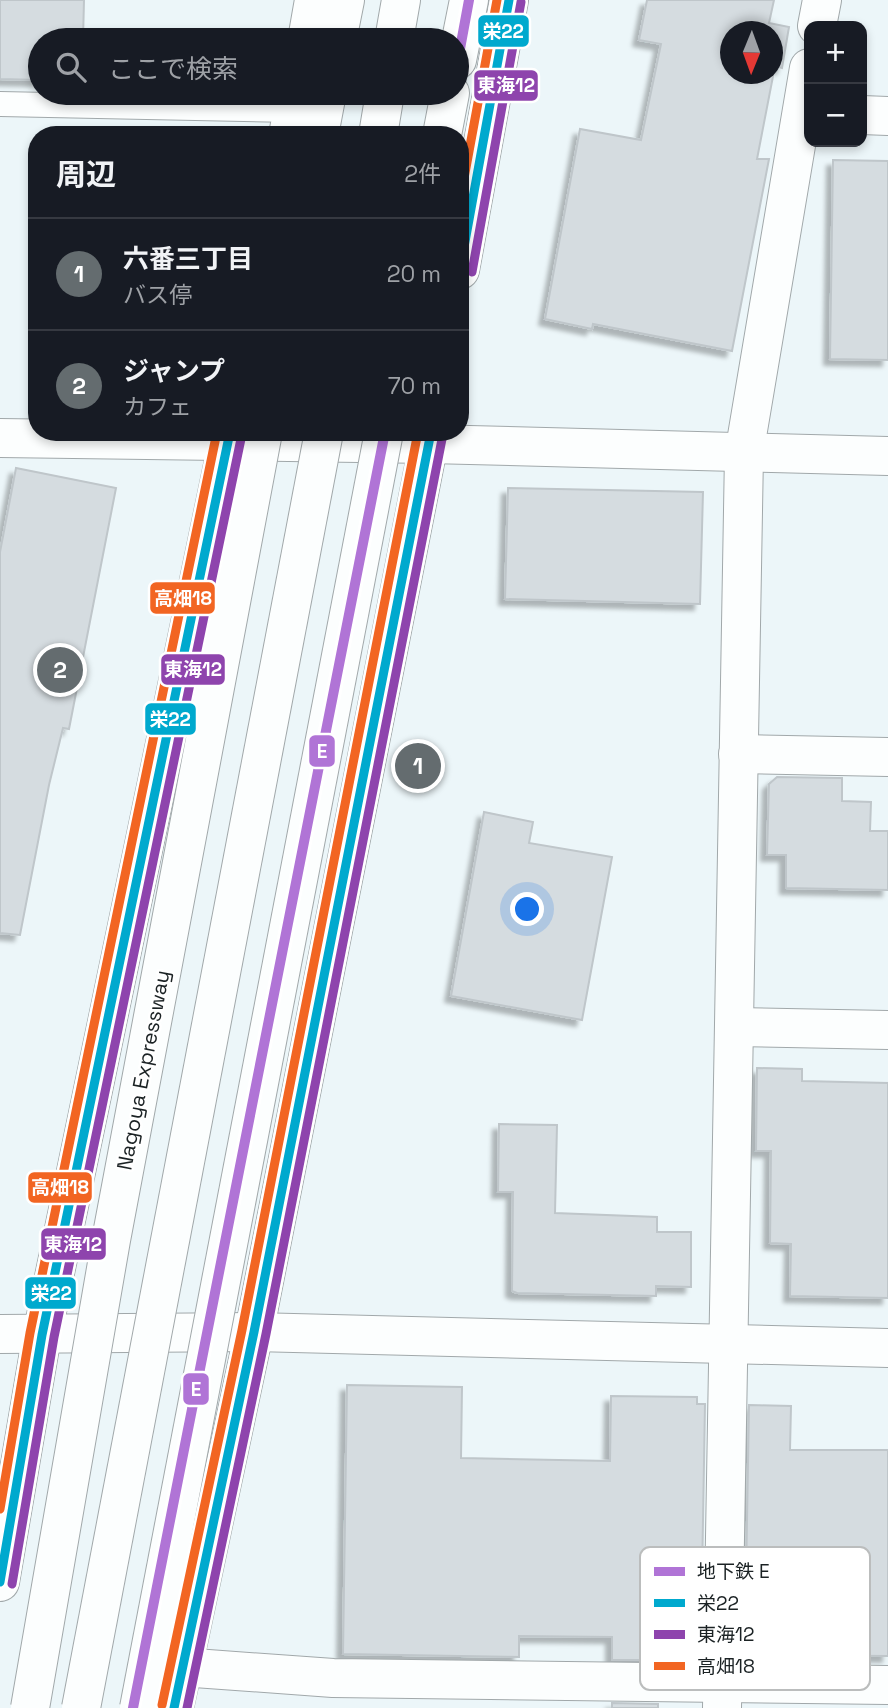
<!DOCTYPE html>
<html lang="ja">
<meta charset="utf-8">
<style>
:root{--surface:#171b24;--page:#242831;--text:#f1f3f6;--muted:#9ea1a6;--line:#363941;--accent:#646c6f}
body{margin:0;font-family:"Space Grotesk","Noto Sans JP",sans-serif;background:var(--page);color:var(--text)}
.controls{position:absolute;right:21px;top:21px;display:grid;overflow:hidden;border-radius:14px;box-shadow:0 4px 10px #0003}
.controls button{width:63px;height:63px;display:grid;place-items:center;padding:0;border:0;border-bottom:2px solid var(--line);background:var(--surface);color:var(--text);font:35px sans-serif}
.compass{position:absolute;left:720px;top:21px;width:63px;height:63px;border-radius:50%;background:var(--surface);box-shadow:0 4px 10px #0003;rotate:181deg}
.you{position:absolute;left:528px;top:910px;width:24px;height:24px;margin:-18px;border:5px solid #fff;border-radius:50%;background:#1a73e8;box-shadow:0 0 0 10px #1a73e833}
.badge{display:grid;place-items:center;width:46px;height:46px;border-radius:50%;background:var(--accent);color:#fff;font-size:23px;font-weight:700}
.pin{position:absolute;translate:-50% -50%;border:4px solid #fff;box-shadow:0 2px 7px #0006}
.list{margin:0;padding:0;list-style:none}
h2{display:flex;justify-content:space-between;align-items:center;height:91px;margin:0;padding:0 28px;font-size:30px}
h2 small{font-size:23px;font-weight:400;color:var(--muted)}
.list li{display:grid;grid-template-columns:46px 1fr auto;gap:21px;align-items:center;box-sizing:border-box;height:112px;padding:0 28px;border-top:2px solid var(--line)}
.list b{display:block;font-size:26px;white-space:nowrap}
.list p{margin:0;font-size:23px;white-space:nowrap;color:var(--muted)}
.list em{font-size:23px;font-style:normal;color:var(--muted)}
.icon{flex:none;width:38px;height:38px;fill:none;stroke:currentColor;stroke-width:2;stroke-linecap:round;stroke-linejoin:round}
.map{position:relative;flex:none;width:888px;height:1708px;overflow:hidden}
.search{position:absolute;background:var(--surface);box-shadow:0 4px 10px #0003;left:28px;top:28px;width:441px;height:77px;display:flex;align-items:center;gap:18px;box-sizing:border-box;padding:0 24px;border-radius:38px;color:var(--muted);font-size:26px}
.panel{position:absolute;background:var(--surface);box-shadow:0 4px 10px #0003;left:28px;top:126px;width:441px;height:315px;border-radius:28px}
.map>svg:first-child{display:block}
</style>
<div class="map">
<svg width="888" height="1708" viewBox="0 0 888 1708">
<defs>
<filter id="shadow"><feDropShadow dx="-6" dy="6" stdDeviation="2" flood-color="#0004"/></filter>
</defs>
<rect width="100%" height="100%" fill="#ecf6f9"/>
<g fill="#d5dce0" stroke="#bfc6ca" stroke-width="2" fill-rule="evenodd" filter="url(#shadow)">
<path d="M0,0h84l-1,40h-43v40l-40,-1z"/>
<path d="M647,0h127l-5,23 20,4 -7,41 -7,-2 -18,93h12l-37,192 -139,-27 -1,5 -47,-10 35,-190 61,11 20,-96 -22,-4zM731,32h42v42h-42z"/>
<path d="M833,160l55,1v199l-58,-1z"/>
<path d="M16,468l100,20 -47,241 -6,-1 -14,57 -29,150 -20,-2v-381z"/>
<path d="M508,488l195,4 -3,112 -195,-5z"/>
<path d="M777,777l65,1v23l29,1 -1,29h18v59l-102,-2v-33h-19l2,-71z"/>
<path d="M484,812l49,10 -4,21 83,14 -30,163 -131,-24z"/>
<path d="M757,1068l45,1v12l86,2v215l-98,-2 1,-52 -21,-1 1,-92h-15z"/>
<path d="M499,1124l58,1 -2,88 102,4v15h34v55l-35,-1v10l-139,-3 -5,-2 1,-99h-15z"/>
<path d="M347,1385l115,2 -1,71 149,3 1,-65 86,1v7h8l-4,233h-43v23h-46v-23l-93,-1v21l-176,-3z"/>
<path d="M749,1405l42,1 -1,44h98v206l-126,-1 1,-12h-5l1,-6h-14z"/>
<path d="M612,1703l46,1v4h-46z"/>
</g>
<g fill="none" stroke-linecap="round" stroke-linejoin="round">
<g stroke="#a1a8aa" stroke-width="26">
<path id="service" d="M0,104l293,6"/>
</g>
<g stroke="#a1a8aa" stroke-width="40">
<g id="minor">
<path d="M817,26l5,-26"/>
<path d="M862,115l26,1"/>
<path d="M738,754l150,3"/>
<path d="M734,1027l154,3"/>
<path d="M181,1667l152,11 555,7"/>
<path d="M722,1708l22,-1254 65,-386"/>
</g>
</g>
<g stroke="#a1a8aa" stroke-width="40">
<g id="tertiary">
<path d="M0,438l429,6 459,12"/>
<path d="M0,1334l254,-2 634,16"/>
</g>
</g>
<g stroke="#a1a8aa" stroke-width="40">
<g id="primary">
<path d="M307,40l7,-40"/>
<path d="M288,135l8,-42"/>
<path d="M460,270l49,-270"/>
<path d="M0,1582l42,-247 188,-903"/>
<path d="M174,1708l80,-376 177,-900"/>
</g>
</g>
<g stroke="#a1a8aa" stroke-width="40">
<g id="motorway">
<path d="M337,40l8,-40"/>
<path d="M394,40l7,-40"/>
<path d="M457,60l12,-60"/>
<path d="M319,135l8,-42"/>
<path d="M378,135l7,-42"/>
<path d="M442,135l8,-42"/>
</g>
</g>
<use href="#service" stroke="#fcfefe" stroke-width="24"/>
<use href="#minor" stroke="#fcfefe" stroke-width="38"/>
<use href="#tertiary" stroke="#fcfefe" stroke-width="38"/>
<use href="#primary" stroke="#fcfefe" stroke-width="38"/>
<use href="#motorway" stroke="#fcfefe" stroke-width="38"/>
<g stroke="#a1a8aa" stroke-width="40" stroke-linecap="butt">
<g id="motorway-bridge">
<path d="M30,1708l81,-468 152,-808"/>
<path d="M81,1708l243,-1276"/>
<path d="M139,1708l245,-1276"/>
</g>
</g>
<use href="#motorway-bridge" stroke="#fcfefe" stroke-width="38"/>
<g stroke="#fff" stroke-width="14">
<g id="bus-1">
<path d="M460,269l49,-269"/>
<path d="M0,1582l42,-247 188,-903"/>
<path d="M174,1708l80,-376 177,-900"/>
</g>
</g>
<g stroke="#fff" stroke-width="14">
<g id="bus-2">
<path d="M472,272l49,-270"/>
<path d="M12,1584l42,-247 188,-903"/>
<path d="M187,1708l79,-374 177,-900"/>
</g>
</g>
<g stroke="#fff" stroke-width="14">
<g id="bus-3">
<path d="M460,200l37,-200"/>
<path d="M0,1509l30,-176 187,-901"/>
<path d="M162,1705l80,-375 176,-898"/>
</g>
</g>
<use href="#bus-1" stroke="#00a9ce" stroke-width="9"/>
<use href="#bus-2" stroke="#8e44ad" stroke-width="9"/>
<use href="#bus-3" stroke="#f26522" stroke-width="9"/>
<g stroke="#fff" stroke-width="16">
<g id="metro-1">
<path d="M457,65l12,-65"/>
<path d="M133,1708l252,-1276"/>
</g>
</g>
<use href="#metro-1" stroke="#b074d6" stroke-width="10"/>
</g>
<g text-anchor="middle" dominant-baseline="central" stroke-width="5" stroke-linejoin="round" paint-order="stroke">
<g font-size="21" fill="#1b2224" stroke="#fff">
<text transform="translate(143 1070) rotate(-79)">Nagoya Expressway</text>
</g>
</g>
<rect x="640" y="1547" width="230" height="143" rx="10" fill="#fff" stroke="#bbbdbd" stroke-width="2"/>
<rect x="654" y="1567" width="31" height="9" fill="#b074d6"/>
<rect x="654" y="1599" width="31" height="8" fill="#00a9ce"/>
<rect x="654" y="1630" width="31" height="9" fill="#8e44ad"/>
<rect x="654" y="1662" width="31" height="8" fill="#f26522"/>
<g font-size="19" fill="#1b2224">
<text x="697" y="1578">地下鉄 E</text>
<text x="697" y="1610">栄22</text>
<text x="697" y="1641">東海12</text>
<text x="697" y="1673">高畑18</text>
</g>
<g stroke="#fff" stroke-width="2.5">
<rect x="477" y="14" width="53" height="34" rx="7" fill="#00a9ce"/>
<rect x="473" y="69" width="66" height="33" rx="7" fill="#8e44ad"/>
<rect x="149" y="581" width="67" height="34" rx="7" fill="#f26522"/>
<rect x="160" y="653" width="66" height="33" rx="7" fill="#8e44ad"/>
<rect x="144" y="702" width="53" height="34" rx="7" fill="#00a9ce"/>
<rect x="308" y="734" width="28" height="34" rx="7" fill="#b074d6"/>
<rect x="27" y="1171" width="66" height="33" rx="7" fill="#f26522"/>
<rect x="40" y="1227" width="67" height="34" rx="7" fill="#8e44ad"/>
<rect x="24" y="1276" width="53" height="34" rx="7" fill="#00a9ce"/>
<rect x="182" y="1372" width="28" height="34" rx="7" fill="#b074d6"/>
</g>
<g font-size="19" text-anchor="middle" font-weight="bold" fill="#fff">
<text x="503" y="38">栄22</text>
<text x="506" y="92">東海12</text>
<text x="183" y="605">高畑18</text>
<text x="193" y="676">東海12</text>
<text x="170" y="726">栄22</text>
<text x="322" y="758">E</text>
<text x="60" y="1194">高畑18</text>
<text x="73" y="1251">東海12</text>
<text x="51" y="1300">栄22</text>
<text x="196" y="1396">E</text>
</g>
</svg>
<div class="controls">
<button>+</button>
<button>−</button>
</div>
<svg class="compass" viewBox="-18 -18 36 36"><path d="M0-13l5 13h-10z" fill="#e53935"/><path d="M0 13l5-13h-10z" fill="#9ea1a6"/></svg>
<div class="you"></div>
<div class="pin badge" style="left:418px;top:766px">1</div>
<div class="pin badge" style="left:60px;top:670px">2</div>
<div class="search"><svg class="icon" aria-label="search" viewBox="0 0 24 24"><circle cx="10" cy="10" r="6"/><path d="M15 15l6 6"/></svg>ここで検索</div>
<section class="panel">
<h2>周辺<small>2件</small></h2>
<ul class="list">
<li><span class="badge">1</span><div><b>六番三丁目</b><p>バス停</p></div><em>20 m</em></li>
<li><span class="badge">2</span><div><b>ジャンプ</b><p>カフェ</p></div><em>70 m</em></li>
</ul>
</section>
</div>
